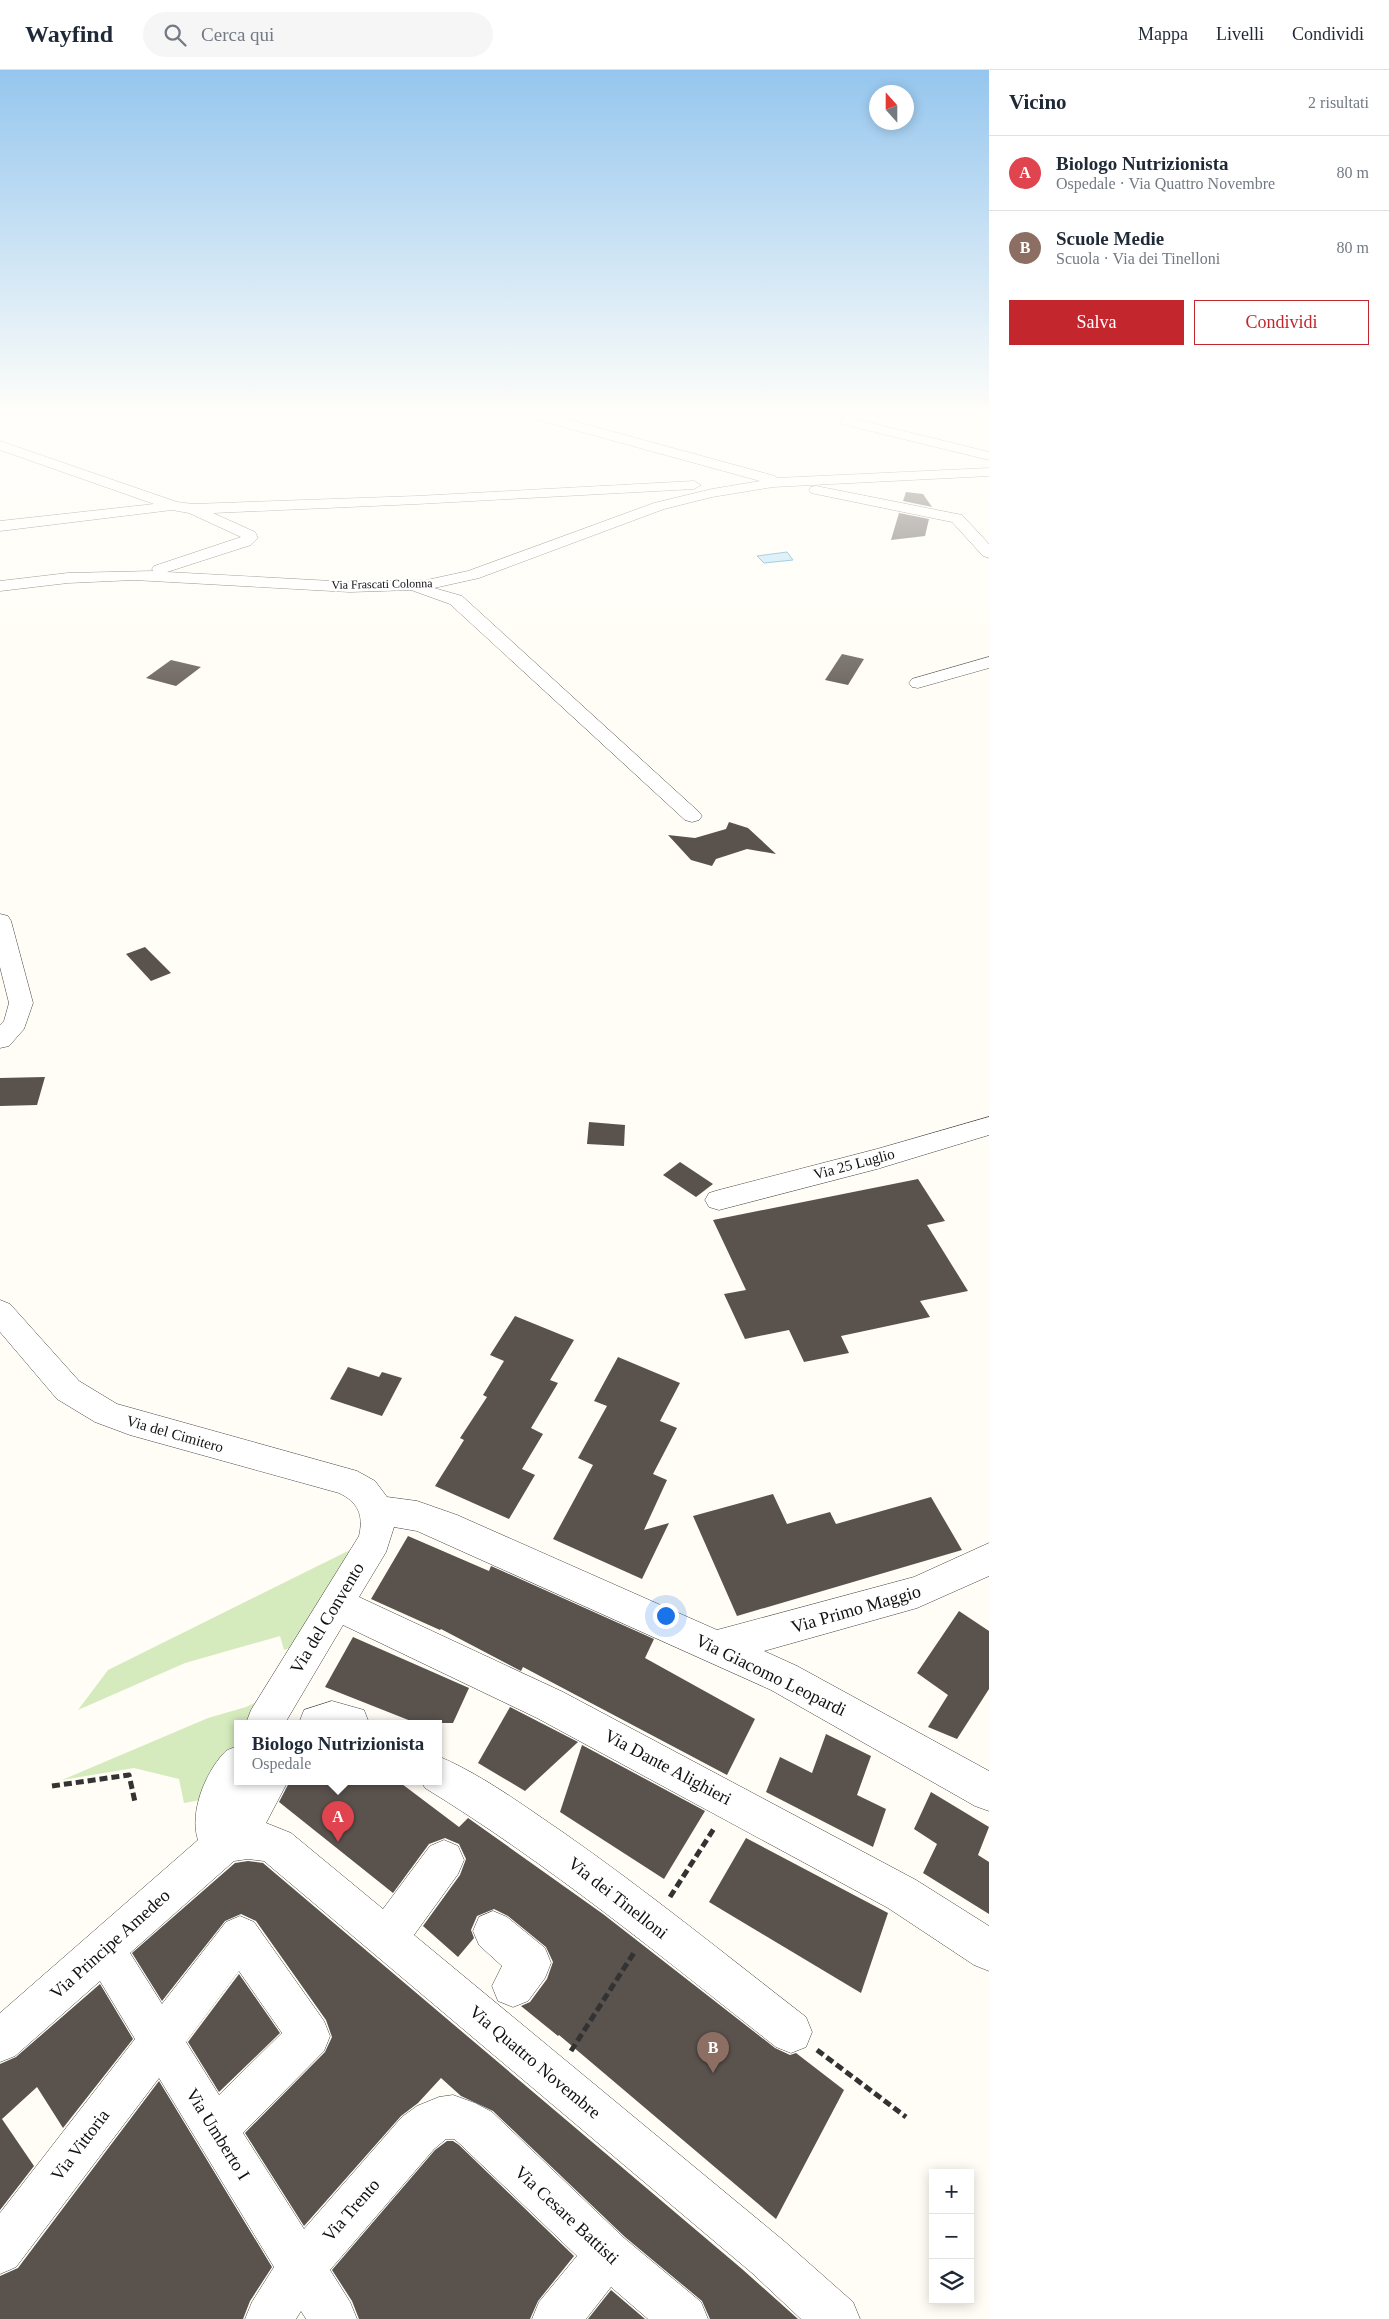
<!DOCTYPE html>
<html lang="it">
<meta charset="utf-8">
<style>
:root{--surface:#fff;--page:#f6f6f7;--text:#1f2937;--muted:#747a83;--line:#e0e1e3;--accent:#c4262e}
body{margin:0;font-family:"Times New Roman",serif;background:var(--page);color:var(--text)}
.controls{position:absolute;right:15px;bottom:15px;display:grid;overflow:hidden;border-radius:0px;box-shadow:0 2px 12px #0003}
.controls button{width:45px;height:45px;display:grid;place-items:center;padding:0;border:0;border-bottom:1px solid var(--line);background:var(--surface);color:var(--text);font:25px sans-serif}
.compass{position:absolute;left:869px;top:15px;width:45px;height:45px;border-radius:50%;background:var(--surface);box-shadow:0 2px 12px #0003;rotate:339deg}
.you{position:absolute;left:665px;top:1545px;width:18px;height:18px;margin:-12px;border:4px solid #fff;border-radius:50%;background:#1a73e8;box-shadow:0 0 0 8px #1a73e833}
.badge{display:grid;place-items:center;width:32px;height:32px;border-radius:50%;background:var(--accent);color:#fff;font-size:16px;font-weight:700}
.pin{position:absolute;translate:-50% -41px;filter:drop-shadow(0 1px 2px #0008)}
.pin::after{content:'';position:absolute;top:26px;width:18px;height:15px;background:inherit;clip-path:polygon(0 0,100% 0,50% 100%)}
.popup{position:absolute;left:234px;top:1650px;width:208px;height:65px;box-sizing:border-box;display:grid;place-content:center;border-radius:0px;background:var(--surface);filter:drop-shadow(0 1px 4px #0005);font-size:16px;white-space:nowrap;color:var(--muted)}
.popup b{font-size:19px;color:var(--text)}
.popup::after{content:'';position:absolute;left:50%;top:100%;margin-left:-10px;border:10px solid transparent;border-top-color:var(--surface)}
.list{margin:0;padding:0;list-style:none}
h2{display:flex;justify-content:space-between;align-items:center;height:65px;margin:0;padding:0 20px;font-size:21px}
h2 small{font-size:16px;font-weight:400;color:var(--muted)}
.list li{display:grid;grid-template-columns:32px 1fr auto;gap:15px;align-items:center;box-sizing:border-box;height:75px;padding:0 20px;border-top:1px solid var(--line)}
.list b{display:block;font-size:19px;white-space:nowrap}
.list p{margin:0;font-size:16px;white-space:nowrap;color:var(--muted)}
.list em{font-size:16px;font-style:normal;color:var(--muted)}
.actions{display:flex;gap:10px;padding:15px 20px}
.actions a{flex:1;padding:11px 0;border:1px solid var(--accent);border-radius:0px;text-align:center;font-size:18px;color:var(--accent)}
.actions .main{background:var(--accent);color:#fff}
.icon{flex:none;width:28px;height:28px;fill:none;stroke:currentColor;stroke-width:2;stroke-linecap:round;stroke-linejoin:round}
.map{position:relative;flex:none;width:989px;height:2249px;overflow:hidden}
header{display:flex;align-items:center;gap:30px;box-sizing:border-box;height:70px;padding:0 25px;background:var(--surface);border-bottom:1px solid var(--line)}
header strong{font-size:24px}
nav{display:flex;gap:28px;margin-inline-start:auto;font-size:18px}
.search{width:350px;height:45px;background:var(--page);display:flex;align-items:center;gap:12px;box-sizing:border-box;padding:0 18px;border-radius:28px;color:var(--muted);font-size:19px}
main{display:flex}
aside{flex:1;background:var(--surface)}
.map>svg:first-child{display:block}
</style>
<header>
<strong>Wayfind</strong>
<div class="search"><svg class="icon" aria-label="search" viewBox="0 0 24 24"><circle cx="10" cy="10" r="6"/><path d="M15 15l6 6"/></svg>Cerca qui</div>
<nav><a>Mappa</a><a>Livelli</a><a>Condividi</a></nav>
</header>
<main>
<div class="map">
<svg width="989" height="2249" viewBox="0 0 989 2249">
<rect width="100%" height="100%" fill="#fffdf5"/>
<g fill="#d5ebbd">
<path d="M350,1480l-54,96 -12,4 -4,-14 -95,27 -107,47 30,-40z"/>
<path d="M261,1630l-14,23h-9v16l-37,61 -17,3 -5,-24 -45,-11 -72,12 146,-62 38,-11z"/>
</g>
<path fill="#b9e0f7" stroke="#3f96cf" d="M787,482l6,8 -29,3 -7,-7z"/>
<g fill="#5a524d">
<path d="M906,422l17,2 9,13 -29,-6z"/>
<path d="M899,443l30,6 -4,17 -34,4z"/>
<path d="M842,584l22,5 -16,26 -23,-5z"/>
<path d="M171,590l30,7 -25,19 -30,-8z"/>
<path d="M729,752l19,6 28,26 -29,-5 -31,10 -4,7 -21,-6 -23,-25 27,3 31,-9z"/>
<path d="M145,877l26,26 -20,8 -25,-27z"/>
<path d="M45,1007l-8,28 -37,1v-28z"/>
<path d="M589,1052l36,3 -1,21 -37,-2z"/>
<path d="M680,1092l33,22 -17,13 -33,-22z"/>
<path d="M918,1109l27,42 -18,4 41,66 -48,10 10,16 -89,19 8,17 -45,9 -15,-32 -44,9 -21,-45 22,-4 -33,-70z"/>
<path d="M515,1246l59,24 -24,40 8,3 -27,45 12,6 -21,35 13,6 -26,44 -74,-33 29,-46 -4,-2 27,-41 -4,-2 21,-34 -14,-6z"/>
<path d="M618,1287l62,26 -20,38 17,7 -24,46 14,6 -23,50 25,-7 -27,56 -89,-40 40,-74 -15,-7 29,-52 -13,-5z"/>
<path d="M348,1297l31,10 3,-5 20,6 -20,38 -52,-17z"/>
<path d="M773,1424l14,30 43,-12 6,12 95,-27 31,53 -225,66 -44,-100z"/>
<path d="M408,1466l81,35 2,-5 163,73 -9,19 110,61 -28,56 -204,-108 -2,4 -80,-42 -1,1 -69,-31z"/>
<path d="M959,1541l30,20v58l-32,50 -29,-12 20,-32 -31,-22z"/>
<path d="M353,1567l116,51 -16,35h-37l-91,-36z"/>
<path d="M510,1637l68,35 -53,49 -47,-28z"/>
<path d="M826,1664l45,22 -14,39 29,14 -13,38 -107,-55 14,-35 32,16z"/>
<path d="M582,1675l123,66 -41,68 -104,-67z"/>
<path d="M290,1711h108l61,46 9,-9 135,96 172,134 15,7 6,-2 48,37 -68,129 -217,-184 -1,1 -37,-30 9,-4 17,-23 6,-17 -7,-15 -38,-31 -14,-7 -17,7 -6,14 3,8 -16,19 -35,-31 37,-51 6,-16 -7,-15 -14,-6 -16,6 -36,49 -114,-91z"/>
<path d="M931,1722l58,35 -11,28 11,7v52l-66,-41 14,-29 -23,-15z"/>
<path d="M746,1768l142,75 -27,80 -152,-91z"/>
<path d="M248,1791l15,2 479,406 56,50h-88l-8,-18 -77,-64 -132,-126 -32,-15 -20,-18 -23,25 -17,13 -97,110 -59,-93 80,-81 7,-15 -6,-17 -70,-99 -15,-7 -16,7 -63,80 -30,-48 103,-90z"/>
<path d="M239,1904l41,59 -61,59 -31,-50z"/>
<path d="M100,1914l33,55 -70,89 -26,-41 -35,32 32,47 -34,44v-146l16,-7z"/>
<path d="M159,2011l113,186 -22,34 -7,18h-243v-43l18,-8z"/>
<path d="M447,2071h6l6,4 115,111 -36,45 -8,18h-171l-7,-18 -20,-31 103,-120z"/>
<path d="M611,2220l34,29h-57z"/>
</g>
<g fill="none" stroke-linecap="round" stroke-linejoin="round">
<g stroke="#444" stroke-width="1">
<g id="minor">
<path d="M525,344h23l227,62 2,2 212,-10v8l-216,11 -61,10 -48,12 -185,69 -45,10 28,8 237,216 3,4 -3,4 -7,2 -7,-2 -235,-216 -39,-14 -61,2 -216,-12 -66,3 -68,8v-10l68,-8 85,-2 -1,-2 2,-3 87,-29 -52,-24 -17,-3 -172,21v-10l154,-17 -154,-54v-9l177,61 16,2 224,-8 277,-15 7,4 -7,4 -277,15 -204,9 42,19 3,6 -7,7 -84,27 183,10 77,-2 41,-9 186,-68 58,-14 48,-8 -233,-64z"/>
<path d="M847,347l142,35v8l-147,-36 -2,-3z"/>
<path d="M816,416l146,29 27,29v14l-6,-2 -31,-34 -141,-29 -2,-3 2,-3z"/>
<path d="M989,587v11l-71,20 -6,-1 -3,-4 3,-4z"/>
<path d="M0,844l8,2 3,5 22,82 -9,26 -15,17 -9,2v-23l4,-4 5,-18 -9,-36z"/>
<path d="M989,1047v18l-112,34 -158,41 -10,-3 -4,-7 4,-7 10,-3 158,-41z"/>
<path d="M0,1230l10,4 69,77 38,23 240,67 18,10 12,16 30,4 40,14 260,115 197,-53 75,-34v33l-72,32 -153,43 33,15 192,105v40l-14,-5 -204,-116 -354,-159 -23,-4 -8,25 -27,45 204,95 353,188 73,46v45l-15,-6 -86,-57 -351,-190 -194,-93 -58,98h-39l5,-13 108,-174c5,-21 -1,-34 -20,-43l-209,-58 -35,-13 -38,-23 -57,-67z"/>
<path d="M332,1631l32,9 5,13h-70l5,-13z"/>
<path d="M238,1676v35h50l-22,42 25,10 92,76 47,-63 14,-6 14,6 6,14 -6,14 -44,61 370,306 69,61 7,17h-59l-49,-46 -488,-412 -16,-2 -14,2 -104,92 32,51 64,-82 14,-6 14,6 70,99 6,15 -6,15 -81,82 61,96 98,-112 15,-11 22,-9 14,-2 22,8 17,9 132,126 77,64 7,17h-60l-37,-32 -25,32h-54l7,-17 38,-46 -117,-112 -6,-5h-8l-12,10 -104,121 20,32 7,17h-51l-5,-8 -5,8h-51l7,-17 22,-35 -115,-189 -143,189 -16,7v-61l135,-174 -35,-58 -85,75 -15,6v-49l198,-173c-9,-27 7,-67 26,-87 3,-4 10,-5 14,-7zM239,1901l43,62 -63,62 -33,-53z"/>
<path d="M438,1686c45,19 86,50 126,77 83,58 162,122 242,184l6,15 -6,15 -15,6 -15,-6c-114,-90 -227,-183 -351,-259l-4,-7h17z"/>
<path d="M493,1841l14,6 38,31 6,15 -6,15 -17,23 -15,6 -15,-6 -6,-15 10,-20 -23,-21 -6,-14 6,-14z"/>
</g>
</g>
<g stroke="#333" stroke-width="5" stroke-dasharray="8 4" stroke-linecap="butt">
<path d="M52,1716l77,-11 6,27"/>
<path d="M670,1827l45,-70"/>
<path d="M817,1980l89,67"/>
<path d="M571,1981l64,-100"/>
</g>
<use href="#minor" fill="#fff" fill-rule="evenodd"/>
</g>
<linearGradient id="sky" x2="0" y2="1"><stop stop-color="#95c6ee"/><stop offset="0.52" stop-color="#fffefa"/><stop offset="1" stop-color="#fffefa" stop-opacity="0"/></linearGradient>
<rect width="989" height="659" fill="url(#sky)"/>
<g text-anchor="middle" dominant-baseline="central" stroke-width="5" stroke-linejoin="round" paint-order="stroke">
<g font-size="12" fill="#111" stroke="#fff">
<text transform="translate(382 514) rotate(-1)">Via Frascati Colonna</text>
</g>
<g font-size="15" fill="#111" stroke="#fff">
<text transform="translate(854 1094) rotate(-15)">Via 25 Luglio</text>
<text transform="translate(175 1364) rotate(16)">Via del Cimitero</text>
</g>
<g font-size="18" fill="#111" stroke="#fff">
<text transform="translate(856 1539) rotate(-16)">Via Primo Maggio</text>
<text transform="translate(327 1548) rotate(-59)">Via del Convento</text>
<text transform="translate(771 1605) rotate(26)">Via Giacomo Leopardi</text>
<text transform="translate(668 1697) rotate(28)">Via Dante Alighieri</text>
<text transform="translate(618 1828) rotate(38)">Via dei Tinelloni</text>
<text transform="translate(110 1874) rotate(-42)">Via Principe Amedeo</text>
<text transform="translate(535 1992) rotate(40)">Via Quattro Novembre</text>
<text transform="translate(218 2064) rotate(58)">Via Umberto I</text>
<text transform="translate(80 2075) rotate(-53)">Via Vittoria</text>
<text transform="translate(351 2140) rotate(-49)">Via Trento</text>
<text transform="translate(567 2145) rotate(43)">Via Cesare Battisti</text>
</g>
</g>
</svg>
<div class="controls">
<button>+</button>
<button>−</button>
<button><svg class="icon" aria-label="layers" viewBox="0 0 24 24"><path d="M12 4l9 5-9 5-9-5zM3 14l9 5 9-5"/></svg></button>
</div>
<svg class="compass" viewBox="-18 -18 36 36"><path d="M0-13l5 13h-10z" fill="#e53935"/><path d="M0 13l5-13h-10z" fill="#747a83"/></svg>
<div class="you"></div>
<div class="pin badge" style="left:338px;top:1772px;background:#e0444e">A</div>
<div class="popup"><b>Biologo Nutrizionista</b>Ospedale</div>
<div class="pin badge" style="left:713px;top:2003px;background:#8d6e63">B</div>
</div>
<aside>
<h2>Vicino<small>2 risultati</small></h2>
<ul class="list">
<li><span class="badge" style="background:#e0444e">A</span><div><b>Biologo Nutrizionista</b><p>Ospedale · Via Quattro Novembre</p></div><em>80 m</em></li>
<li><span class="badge" style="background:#8d6e63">B</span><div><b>Scuole Medie</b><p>Scuola · Via dei Tinelloni</p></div><em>80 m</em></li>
</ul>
<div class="actions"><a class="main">Salva</a><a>Condividi</a></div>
</aside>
</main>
